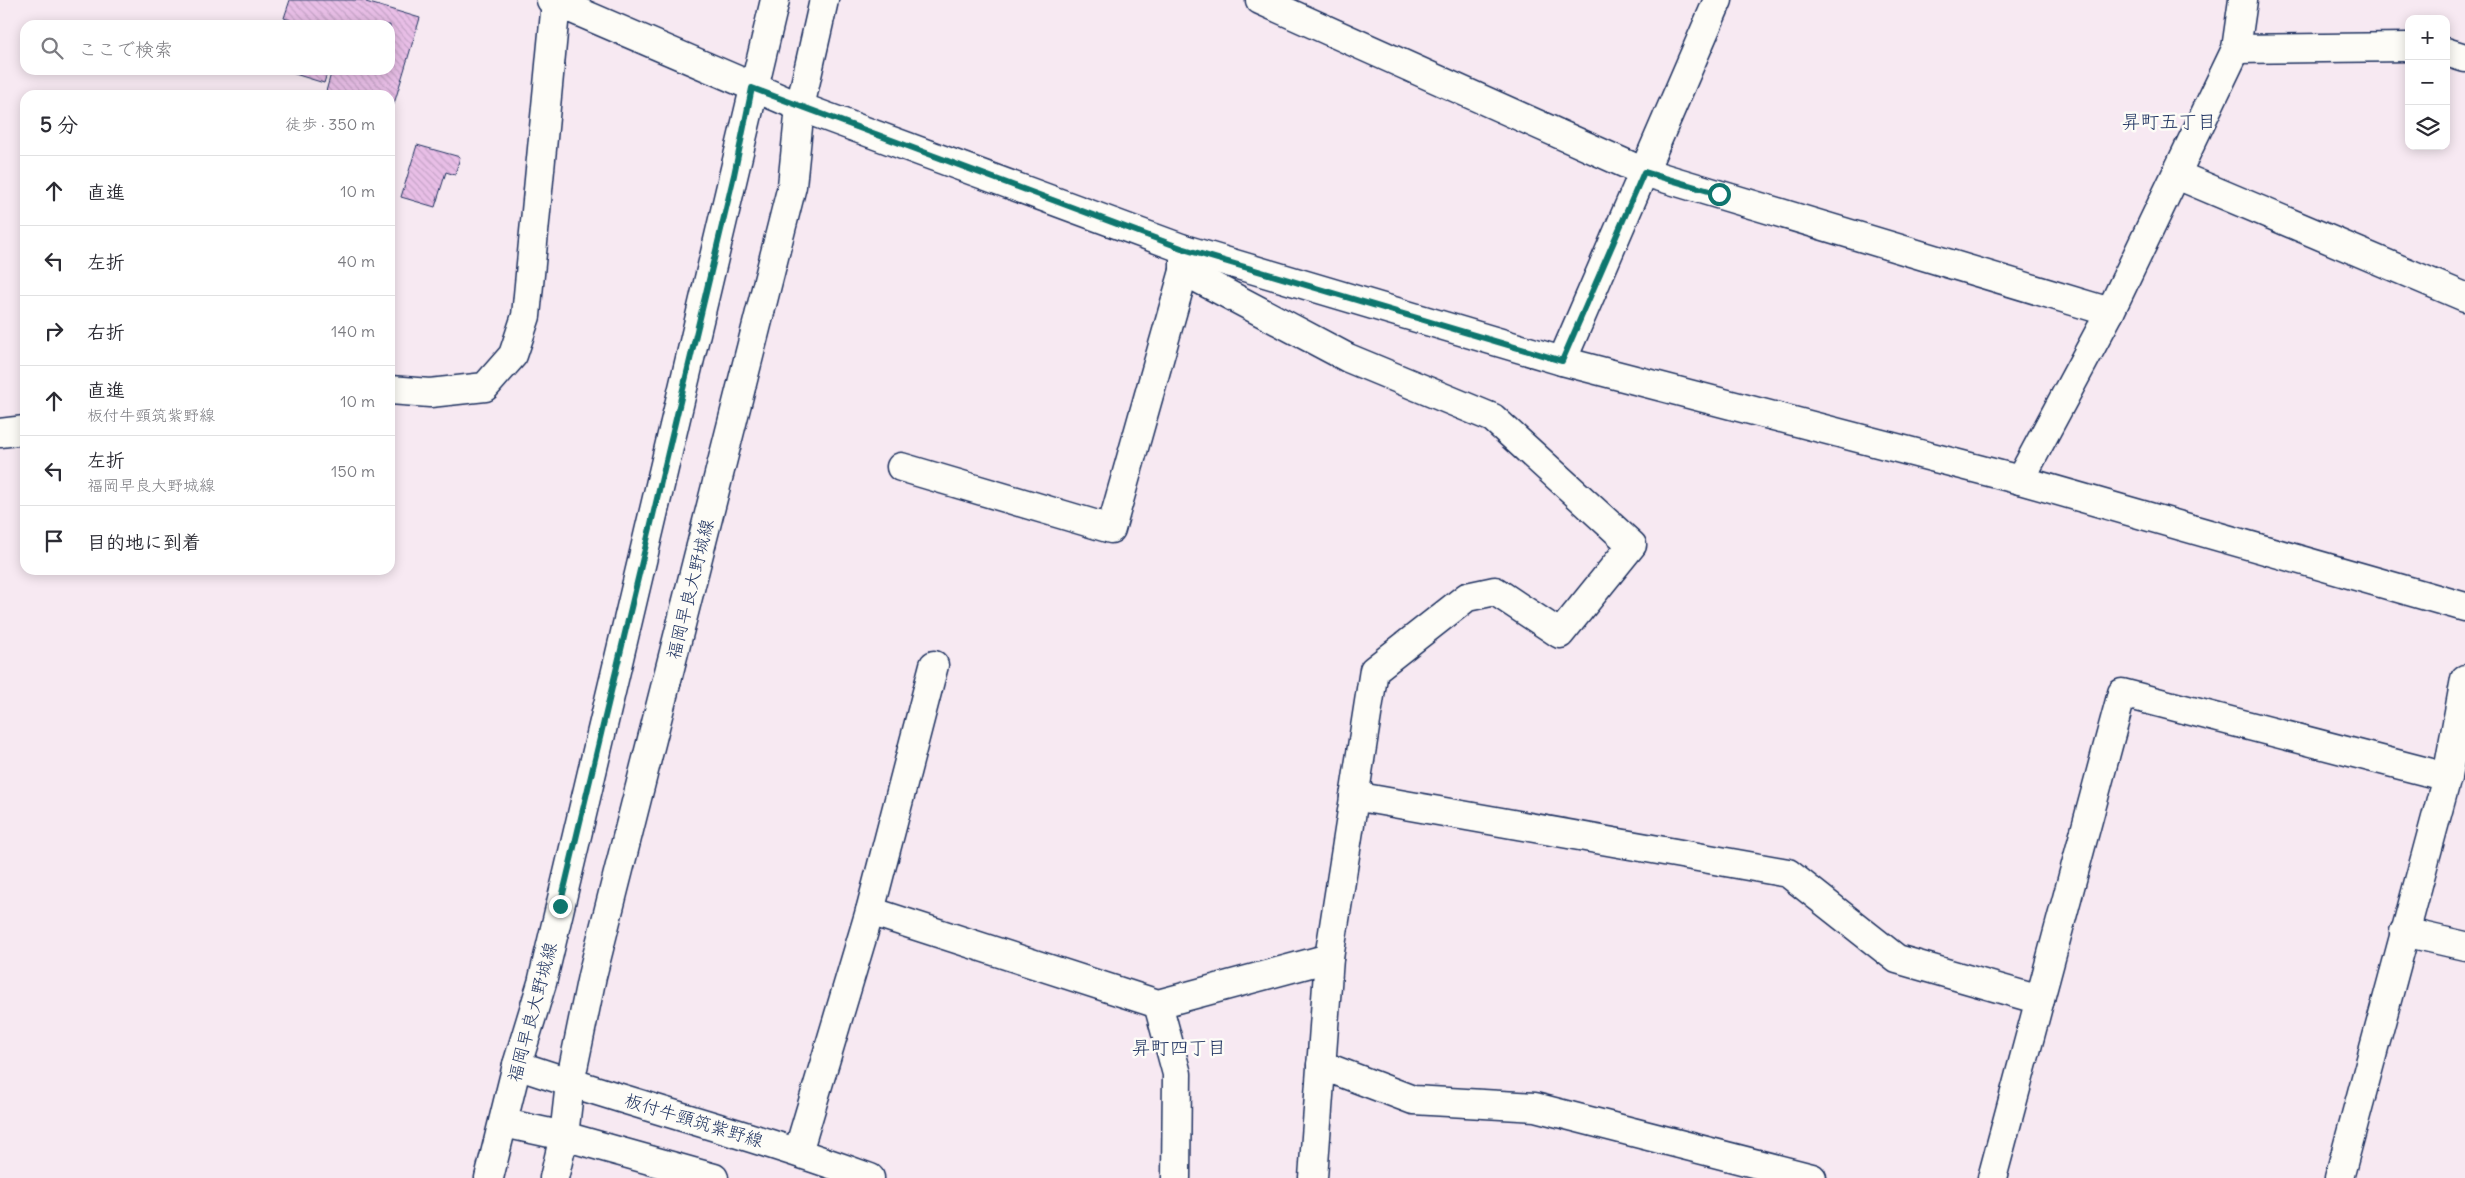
<!DOCTYPE html>
<html lang="ja">
<meta charset="utf-8">
<style>
:root{--surface:#fff;--page:#f2f2f3;--text:#2b2b33;--muted:#7c7c81;--line:#e1e1e2}
body{margin:0;font-family:Delius,"Klee One",sans-serif;background:var(--page);color:var(--text)}
.controls{position:absolute;right:15px;top:15px;display:grid;overflow:hidden;border-radius:10px;box-shadow:0 2px 12px #0003}
.controls button{width:45px;height:45px;display:grid;place-items:center;padding:0;border:0;border-bottom:1px solid var(--line);background:var(--surface);color:var(--text);font:25px sans-serif}
.stop{position:absolute;width:15px;height:15px;margin:-11px;border:4px solid #0f766e;border-radius:50%;background:#fff}
.stop.end{background:#0f766e;border-color:#fff;box-shadow:0 1px 5px #0008}
.list{margin:0;padding:0;list-style:none}
h2{display:flex;justify-content:space-between;align-items:center;height:65px;margin:0;padding:0 20px;font-size:21px}
h2 small{font-size:16px;font-weight:400;color:var(--muted)}
.list li{display:grid;grid-template-columns:32px 1fr auto;gap:15px;align-items:center;box-sizing:border-box;height:70px;padding:0 20px;border-top:1px solid var(--line)}
.list b{display:block;font-size:19px;white-space:nowrap}
.list p{margin:0;font-size:16px;white-space:nowrap;color:var(--muted)}
.list em{font-size:16px;font-style:normal;color:var(--muted)}
.icon{flex:none;width:28px;height:28px;fill:none;stroke:currentColor;stroke-width:2;stroke-linecap:round;stroke-linejoin:round}
.map{position:relative;flex:none;width:2465px;height:1178px;overflow:hidden}
.search{position:absolute;background:var(--surface);box-shadow:0 2px 12px #0003;left:20px;top:20px;width:375px;height:55px;display:flex;align-items:center;gap:12px;box-sizing:border-box;padding:0 18px;border-radius:15px;color:var(--muted);font-size:19px}
.panel{position:absolute;background:var(--surface);box-shadow:0 2px 12px #0003;left:20px;top:90px;width:375px;height:485px;border-radius:15px}
.map>svg:first-child{display:block}
</style>
<div class="map">
<svg width="2465" height="1178" viewBox="0 0 2465 1178">
<defs>
<pattern id="building-back-hatch" width="6" height="6" patternUnits="userSpaceOnUse" patternTransform="scale(1.25)"><rect width="6" height="6" fill="#e8bee6"/><path d="M-1 5l2 2M0 0l6 6M5-1l2 2" fill="none" stroke="#c6a4c8"/></pattern>
</defs>
<rect width="100%" height="100%" fill="#f7e9f2"/>
<filter id="ink" filterUnits="userSpaceOnUse"><feTurbulence type="fractalNoise" baseFrequency=".02" numOctaves="2"/><feDisplacementMap in="SourceGraphic" scale="10" xChannelSelector="R" yChannelSelector="G"/><feConvolveMatrix kernelMatrix="1 2 1 2 8 2 1 2 1" color-interpolation-filters="sRGB"/></filter>
<g filter="url(#ink)">
<g fill="url(#building-back-hatch)" stroke="#1b2f5e">
<path d="M290,0h77l-1,2 54,16 -30,99v-22h-65l7,-25h58v-45h-85l-21,-7z"/>
<path d="M282,70h46l-4,13z"/>
<path d="M417,145l43,12 -5,18 -9,-3 -11,35 -34,-10z"/>
</g>
<g fill="none" stroke-linecap="round" stroke-linejoin="round">
<g stroke="#1b2f5e" stroke-width="31">
<g id="street">
<path d="M1260,0l384,172 466,140"/>
<path d="M2236,49l173,-2"/>
<path d="M2446,52l19,6"/>
<path d="M2177,175l288,122"/>
<path d="M1562,361l156,-361"/>
<path d="M390,390l40,3 55,-6 28,-32 13,-39 30,-314"/>
<path d="M0,433l25,-3"/>
<path d="M901,467l210,62 73,-258"/>
<path d="M2020,480l90,-168 126,-263 7,-49"/>
<path d="M1354,796l434,77 109,86 143,41"/>
<path d="M870,911l288,93 171,-46 45,-288 93,-73 28,-6 65,43 72,-89 -139,-127 -145,-60 -164,-87v-22"/>
<path d="M2404,932l61,14"/>
<path d="M1158,1004l19,70 -1,104"/>
<path d="M1321,1065l92,35 122,7 277,71"/>
<path d="M798,1152l72,-241 64,-246"/>
<path d="M1313,1178l16,-220"/>
<path d="M1992,1178l130,-485 325,84"/>
<path d="M2339,1178l108,-401 18,-98"/>
</g>
</g>
<g stroke="#1b2f5e" stroke-width="31">
<g id="secondary">
<path d="M551,0l249,107 384,142 378,112 458,119 445,127"/>
<path d="M517,1065c117,40 237,70 353,113"/>
<path d="M504,1123l60,13 150,42"/>
</g>
</g>
<g stroke="#1b2f5e" stroke-width="31">
<g id="primary">
<path d="M489,1178l28,-113 25,-82 233,-983"/>
<path d="M554,1178l10,-42 6,-53 22,-107 200,-790 8,-79 24,-107"/>
</g>
</g>
<use href="#street" stroke="#fdfcf7" stroke-width="28"/>
<use href="#secondary" stroke="#fdfcf7" stroke-width="28"/>
<use href="#primary" stroke="#fdfcf7" stroke-width="28"/>
</g>
</g>
<g fill="none" stroke-linecap="round" stroke-linejoin="round" filter="url(#ink)">
<path stroke="#0f766e" stroke-width="6" d="M560,906l174,-731 18,-87 432,161 378,112 82,-189 75,22"/>
</g>
<g text-anchor="middle" dominant-baseline="central" stroke-width="5" stroke-linejoin="round" paint-order="stroke">
<g font-size="18" fill="#1b2f5e" stroke="#fdfcf7">
<text transform="translate(690 589) rotate(-76)">福岡早良大野城線</text>
<text transform="translate(532 1012) rotate(-75)">福岡早良大野城線</text>
<text transform="translate(694 1120) rotate(17)">板付牛頸筑紫野線</text>
</g>
<g font-size="19" fill="#1b2f5e" stroke="#fdfcf7">
<text x="2169" y="121">昇町五丁目</text>
<text x="1179" y="1047">昇町四丁目</text>
</g>
</g>
</svg>
<div class="controls">
<button>+</button>
<button>−</button>
<button><svg class="icon" aria-label="layers" viewBox="0 0 24 24"><path d="M12 4l9 5-9 5-9-5zM3 14l9 5 9-5"/></svg></button>
</div>
<div class="stop" style="left:1719px;top:194px"></div>
<div class="stop end" style="left:560px;top:906px"></div>
<div class="search"><svg class="icon" aria-label="search" viewBox="0 0 24 24"><circle cx="10" cy="10" r="6"/><path d="M15 15l6 6"/></svg>ここで検索</div>
<section class="panel">
<h2>5 分<small>徒歩 · 350 m</small></h2>
<ul class="list">
<li><svg class="icon" aria-label="ahead" viewBox="0 0 24 24"><path d="M12 20V5M6 11l6-6 6 6"/></svg><div><b>直進</b></div><em>10 m</em></li>
<li><svg class="icon" aria-label="left" viewBox="0 0 24 24"><path d="M17 20v-9H6M10 6l-5 5 5 5"/></svg><div><b>左折</b></div><em>40 m</em></li>
<li><svg class="icon" aria-label="right" viewBox="0 0 24 24"><path d="M7 20v-9h11M14 6l5 5-5 5"/></svg><div><b>右折</b></div><em>140 m</em></li>
<li><svg class="icon" aria-label="ahead" viewBox="0 0 24 24"><path d="M12 20V5M6 11l6-6 6 6"/></svg><div><b>直進</b><p>板付牛頸筑紫野線</p></div><em>10 m</em></li>
<li><svg class="icon" aria-label="left" viewBox="0 0 24 24"><path d="M17 20v-9H6M10 6l-5 5 5 5"/></svg><div><b>左折</b><p>福岡早良大野城線</p></div><em>150 m</em></li>
<li><svg class="icon" aria-label="arrive" viewBox="0 0 24 24"><path d="M6 21V4h12l-3 4 3 4H6"/></svg><div><b>目的地に到着</b></div></li>
</ul>
</section>
</div>
